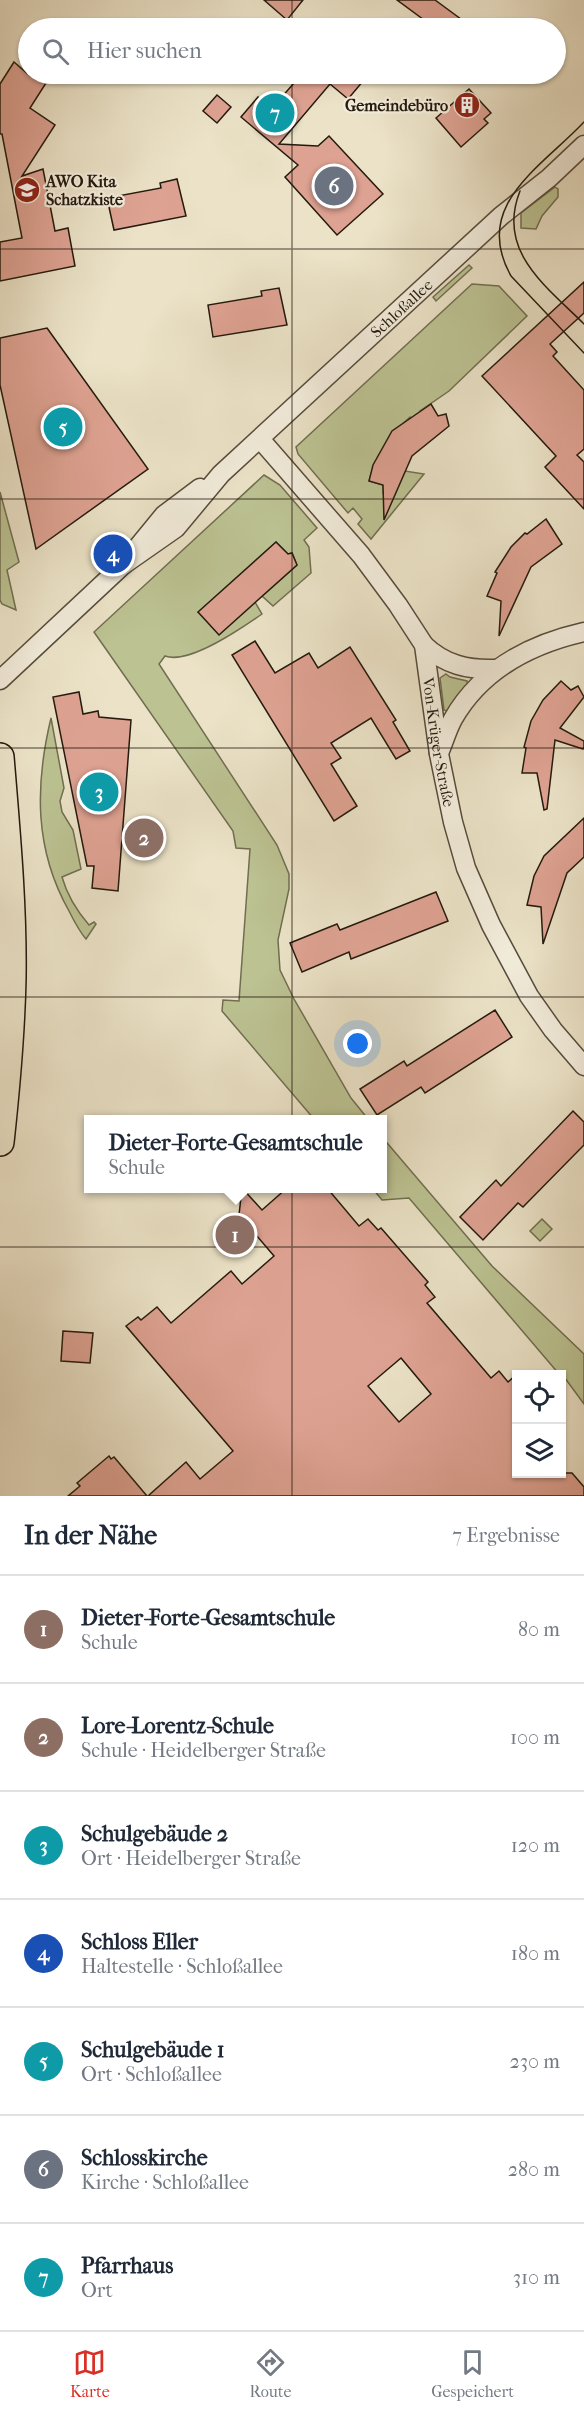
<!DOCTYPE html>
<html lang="de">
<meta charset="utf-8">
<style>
:root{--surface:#fff;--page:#f2f2f3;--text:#1f2937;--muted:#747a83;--line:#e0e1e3;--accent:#d93025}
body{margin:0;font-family:"IM FELL French Canon",serif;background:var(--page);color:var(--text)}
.controls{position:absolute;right:18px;bottom:18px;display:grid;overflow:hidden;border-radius:0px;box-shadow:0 2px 4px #0004}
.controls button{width:54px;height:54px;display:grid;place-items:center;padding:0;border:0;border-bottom:2px solid var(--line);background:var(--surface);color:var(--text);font:30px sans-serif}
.you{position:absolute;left:358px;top:1044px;width:21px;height:21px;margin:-15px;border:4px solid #fff;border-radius:50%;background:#1a73e8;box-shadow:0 0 0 9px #1a73e833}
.badge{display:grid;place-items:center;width:39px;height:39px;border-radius:50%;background:var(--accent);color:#fff;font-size:20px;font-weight:700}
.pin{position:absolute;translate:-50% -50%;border:3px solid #fff;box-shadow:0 2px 6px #0006}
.popup{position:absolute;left:84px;top:1115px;width:303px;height:78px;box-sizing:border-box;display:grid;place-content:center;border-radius:0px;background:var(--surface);filter:drop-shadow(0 2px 4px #0005);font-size:20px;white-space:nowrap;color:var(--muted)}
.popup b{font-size:22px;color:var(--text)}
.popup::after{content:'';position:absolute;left:50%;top:100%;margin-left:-12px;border:12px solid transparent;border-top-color:var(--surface)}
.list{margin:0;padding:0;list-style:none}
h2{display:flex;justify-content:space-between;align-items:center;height:78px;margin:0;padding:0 24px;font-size:26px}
h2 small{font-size:20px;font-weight:400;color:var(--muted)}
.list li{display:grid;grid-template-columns:39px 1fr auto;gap:18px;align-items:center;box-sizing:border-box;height:108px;padding:0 24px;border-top:2px solid var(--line)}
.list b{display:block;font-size:22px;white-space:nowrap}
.list p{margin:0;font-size:20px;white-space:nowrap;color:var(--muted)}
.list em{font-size:20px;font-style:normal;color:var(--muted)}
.icon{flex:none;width:33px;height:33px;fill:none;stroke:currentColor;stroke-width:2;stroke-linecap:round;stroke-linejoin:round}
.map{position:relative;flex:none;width:584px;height:1496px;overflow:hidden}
.search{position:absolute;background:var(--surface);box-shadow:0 2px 4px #0004;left:18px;right:18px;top:18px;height:66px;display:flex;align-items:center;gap:15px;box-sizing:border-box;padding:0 21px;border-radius:33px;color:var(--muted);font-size:22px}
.sheet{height:834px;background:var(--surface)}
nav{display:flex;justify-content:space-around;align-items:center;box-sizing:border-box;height:84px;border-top:2px solid var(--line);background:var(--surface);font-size:16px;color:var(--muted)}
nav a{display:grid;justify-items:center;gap:3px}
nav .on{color:var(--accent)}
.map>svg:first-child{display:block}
</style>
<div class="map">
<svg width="584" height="1496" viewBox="0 0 584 1496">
<rect width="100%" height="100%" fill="#ebe2c7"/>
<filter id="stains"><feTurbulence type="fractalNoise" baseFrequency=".00333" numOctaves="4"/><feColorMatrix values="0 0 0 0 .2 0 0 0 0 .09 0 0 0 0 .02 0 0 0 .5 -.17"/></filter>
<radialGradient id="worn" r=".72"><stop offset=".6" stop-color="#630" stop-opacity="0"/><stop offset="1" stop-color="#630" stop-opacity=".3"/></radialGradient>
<g fill="#bcc292" stroke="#706e50" stroke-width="1.5">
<path d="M555,187l3,2v8l-16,19 -6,13 -15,-1v-15z"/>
<path d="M469,265l3,3 -36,33 -3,-4z"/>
<path d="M472,284l27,2 28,30 -78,75 -29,20 1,2 -9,6 -2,-2c-18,15 -35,41 -41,64l14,4v8l12,1 10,-23 19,3 -53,65 -13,-15 4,-5 -9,-11 -5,5 -50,-59 -2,-7z"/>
<path d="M264,475l16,10 37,43 -13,12 5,7 2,26 -38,33 -11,-10 35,-31 -5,-12 -4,1 -12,-12 -77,70 56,-10 7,12c-20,14 -73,51 -97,42l-6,8 118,181 12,29v15l-11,51 2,30 14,29 57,99 17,21h-54l-92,-108 1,-11 16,1 11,-152 -14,-1 -3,-17 -139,-199z"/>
<path d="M0,492l19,70 -12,8 9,40 -14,-6 -2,-4z"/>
<path d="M446,674l4,3 17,4 1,4 -18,21 -1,6 -5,-2 -4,-32z"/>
<path d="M51,718l13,70 -4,13 2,11 11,18 8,39 -19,8c5,18 15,34 27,48l5,-3 2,2 -10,15c-7,-8 -12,-18 -17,-28 -35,-62 -34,-126 -18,-193z"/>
<path d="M382,1137l110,129 92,88v50l-22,-30h-3l-150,-176 -27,2 -9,-11 9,-1z"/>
<path d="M542,1219l10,10 -12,12 -10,-10z"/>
</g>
<g fill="#dea292" stroke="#241a0e" stroke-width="1.5" fill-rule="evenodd">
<path d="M264,0h39l-16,20z"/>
<path d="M397,0h38l38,28h-38z"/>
<path d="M14,62l14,12 18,9 -16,25 25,17 -33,51 21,-7 12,62 13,-3 7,38 -75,15v-39l22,-4 -20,-104h-2v-50z"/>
<path d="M302,74h67l-21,25 -18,-15 -51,60 39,2 11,-10 54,58 -46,41 -52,-58 13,-12 -57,-48 17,-20 14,11z"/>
<path d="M469,89l22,24 -7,6 4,4 -27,24 -25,-29z"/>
<path d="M217,95l14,12 -14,16 -14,-12z"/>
<path d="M177,179l9,37 -72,14 -7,-32 54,-10 -1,-5z"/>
<path d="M584,282v31l-34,31 7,8 -4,4 31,34v59l-7,6 7,7v47l-39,-42 11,-11 -74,-80z"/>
<path d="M279,288l8,37 -74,12 -5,-32 54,-9 -1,-5z"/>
<path d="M47,328l101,141 -112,80 -36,-164v-47z"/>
<path d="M431,404l7,12 8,-2 3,12 -37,30 -28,64 -1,-35 -14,-4 4,-16 19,-34z"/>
<path d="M546,519l16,25 -31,23 -32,69 2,-35 -14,-5 10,-23 -2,-1 16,-25 14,-14 2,1z"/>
<path d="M276,542l12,12 4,-1 5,12 -78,70 -21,-23z"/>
<path d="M255,641l20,32 34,-20 9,15 32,-21 46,73 -3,2 17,29 -14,8 -25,-41 -40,25 10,15 -10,6 26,42 -23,15 -102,-166z"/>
<path d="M561,681l10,9 7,-4 6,11 -24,31 24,13v6l-1,2 -28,-9 -8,69 -3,1 -7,-37h-15l4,-25 -2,-1 7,-26 12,-21z"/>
<path d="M79,692l4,22 15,-3 1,6 32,3 -13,171 -26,-3 2,-22h-7l-34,-169z"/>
<path d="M584,818v39l-17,16 -24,71 -2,-37 -14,-2 7,-29 10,-20z"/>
<path d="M436,892l12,29 -97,38 -2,-7 -47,20 -12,-29 47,-19 3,6z"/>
<path d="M495,1010l17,27 -87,56 -4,-6 -44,28 -17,-26 44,-28 3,5z"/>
<path d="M573,1111l11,11v23l-61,62 -5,-4 -35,37 -23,-23 36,-37 5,6z"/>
<path d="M242,1188l20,22 25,-22h40l32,38 9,-7 10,11 3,-2 47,54 -3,3 10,12 -8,6 64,75 8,-7 9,11 8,-7v98h56l12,14v9h-436l38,-34 14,17 33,-28 -107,-125 12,-9 3,3 16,-13 14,16 60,-52 11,13 32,-28 -35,-41zM401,1358l30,36 -32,28 -31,-36z"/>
<path d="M63,1331l30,2 -3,30 -29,-2z"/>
<path d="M109,1456l2,3 3,-2 33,39h-79l12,-10 -3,-3z"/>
</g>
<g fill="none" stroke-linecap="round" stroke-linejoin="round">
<g stroke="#564c3c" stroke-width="21">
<g id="minor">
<path id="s1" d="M260,439l101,116 37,50 26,40 15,109 14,68 13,46 25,57 38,71 24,34 31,36"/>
<path id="s2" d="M123,565l53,-37 45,-54 280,-258 48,-38 35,-33"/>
<path d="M424,645c21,20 44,25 72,24"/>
<path d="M0,680l123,-115 41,-50 36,-27"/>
<path d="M439,753c5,-11 8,-23 14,-34 28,-49 78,-75 131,-87"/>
</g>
</g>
<g stroke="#241a0e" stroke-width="30">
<path id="primary" d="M0,757c6,73 13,147 12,220 -1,55 -6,110 -12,165"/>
</g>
<use href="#minor" stroke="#f2ecdb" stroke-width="18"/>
<use href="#primary" stroke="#ebe2c7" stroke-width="27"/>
<g stroke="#241a0e" stroke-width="1.5">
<path d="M584,122c-42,45 -113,83 -73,154l73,77"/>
<path d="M520,191c-24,60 26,95 64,133"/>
</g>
</g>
<path fill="none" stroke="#241a0e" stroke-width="1.5" stroke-opacity="0.55" d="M292,0v28M292,74v1422M0,249h584M0,499h584M0,748h584M0,997h584M0,1247h584"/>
<defs>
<g id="building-disc" transform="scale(1.35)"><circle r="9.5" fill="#8f2418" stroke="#f2ecdb"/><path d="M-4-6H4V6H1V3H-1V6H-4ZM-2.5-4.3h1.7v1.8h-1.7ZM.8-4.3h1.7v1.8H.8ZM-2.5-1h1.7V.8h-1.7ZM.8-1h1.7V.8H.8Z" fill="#fff"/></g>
<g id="school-disc" transform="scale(1.35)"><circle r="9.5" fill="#8f2418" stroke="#f2ecdb"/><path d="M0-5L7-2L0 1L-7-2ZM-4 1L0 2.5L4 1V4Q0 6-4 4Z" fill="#fff"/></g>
</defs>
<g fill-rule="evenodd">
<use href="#building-disc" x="467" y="105"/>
<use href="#school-disc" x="27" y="190"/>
</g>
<g text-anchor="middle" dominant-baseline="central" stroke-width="4.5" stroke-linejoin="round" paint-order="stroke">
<g font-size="16" font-weight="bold" fill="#241a0e" stroke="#f2ecdb" text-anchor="end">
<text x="448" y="105">Gemeindebüro</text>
<text x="46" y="181" text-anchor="start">AWO Kita<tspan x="46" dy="18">Schatzkiste</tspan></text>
</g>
<g font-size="16" fill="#241a0e" stroke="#f2ecdb">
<text stroke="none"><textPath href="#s2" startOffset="380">Schloßallee</textPath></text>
<text stroke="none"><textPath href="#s1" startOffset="362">Von-Krüger-Straße</textPath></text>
</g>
</g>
<rect width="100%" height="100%" filter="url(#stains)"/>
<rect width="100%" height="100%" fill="url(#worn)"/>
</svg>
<div class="controls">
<button><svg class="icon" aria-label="locate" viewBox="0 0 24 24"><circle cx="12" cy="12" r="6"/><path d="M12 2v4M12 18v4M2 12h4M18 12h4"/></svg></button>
<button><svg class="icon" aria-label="layers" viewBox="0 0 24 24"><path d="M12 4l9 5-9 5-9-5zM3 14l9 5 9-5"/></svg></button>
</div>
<div class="you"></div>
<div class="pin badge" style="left:235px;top:1235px;background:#8d6e63">1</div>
<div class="popup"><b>Dieter-Forte-Gesamtschule</b>Schule</div>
<div class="pin badge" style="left:144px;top:838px;background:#8d6e63">2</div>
<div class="pin badge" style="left:99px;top:792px;background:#0f9aa8">3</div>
<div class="pin badge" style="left:113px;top:554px;background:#1a4fb4">4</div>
<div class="pin badge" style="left:63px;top:427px;background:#0f9aa8">5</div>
<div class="pin badge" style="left:334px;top:186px;background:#6b7280">6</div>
<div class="pin badge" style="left:275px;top:113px;background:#0f9aa8">7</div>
<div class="search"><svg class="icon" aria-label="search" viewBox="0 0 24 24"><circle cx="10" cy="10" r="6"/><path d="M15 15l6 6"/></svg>Hier suchen</div>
</div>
<section class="sheet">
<h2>In der Nähe<small>7 Ergebnisse</small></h2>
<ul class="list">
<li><span class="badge" style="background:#8d6e63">1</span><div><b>Dieter-Forte-Gesamtschule</b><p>Schule</p></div><em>80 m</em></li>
<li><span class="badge" style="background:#8d6e63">2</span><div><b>Lore-Lorentz-Schule</b><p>Schule · Heidelberger Straße</p></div><em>100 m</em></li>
<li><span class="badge" style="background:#0f9aa8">3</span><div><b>Schulgebäude 2</b><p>Ort · Heidelberger Straße</p></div><em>120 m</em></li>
<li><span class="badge" style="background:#1a4fb4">4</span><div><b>Schloss Eller</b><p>Haltestelle · Schloßallee</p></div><em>180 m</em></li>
<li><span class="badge" style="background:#0f9aa8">5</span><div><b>Schulgebäude 1</b><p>Ort · Schloßallee</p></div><em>230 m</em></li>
<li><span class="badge" style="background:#6b7280">6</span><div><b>Schlosskirche</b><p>Kirche · Schloßallee</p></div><em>280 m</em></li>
<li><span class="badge" style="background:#0f9aa8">7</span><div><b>Pfarrhaus</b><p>Ort</p></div><em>310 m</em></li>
</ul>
</section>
<nav>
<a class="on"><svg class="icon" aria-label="map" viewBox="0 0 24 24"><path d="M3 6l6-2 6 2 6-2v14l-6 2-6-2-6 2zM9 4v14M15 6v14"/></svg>Karte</a>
<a><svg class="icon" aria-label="directions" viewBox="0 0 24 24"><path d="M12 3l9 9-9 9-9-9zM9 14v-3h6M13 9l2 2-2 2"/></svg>Route</a>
<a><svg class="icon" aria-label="saved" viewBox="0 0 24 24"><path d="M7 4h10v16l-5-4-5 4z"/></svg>Gespeichert</a>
</nav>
